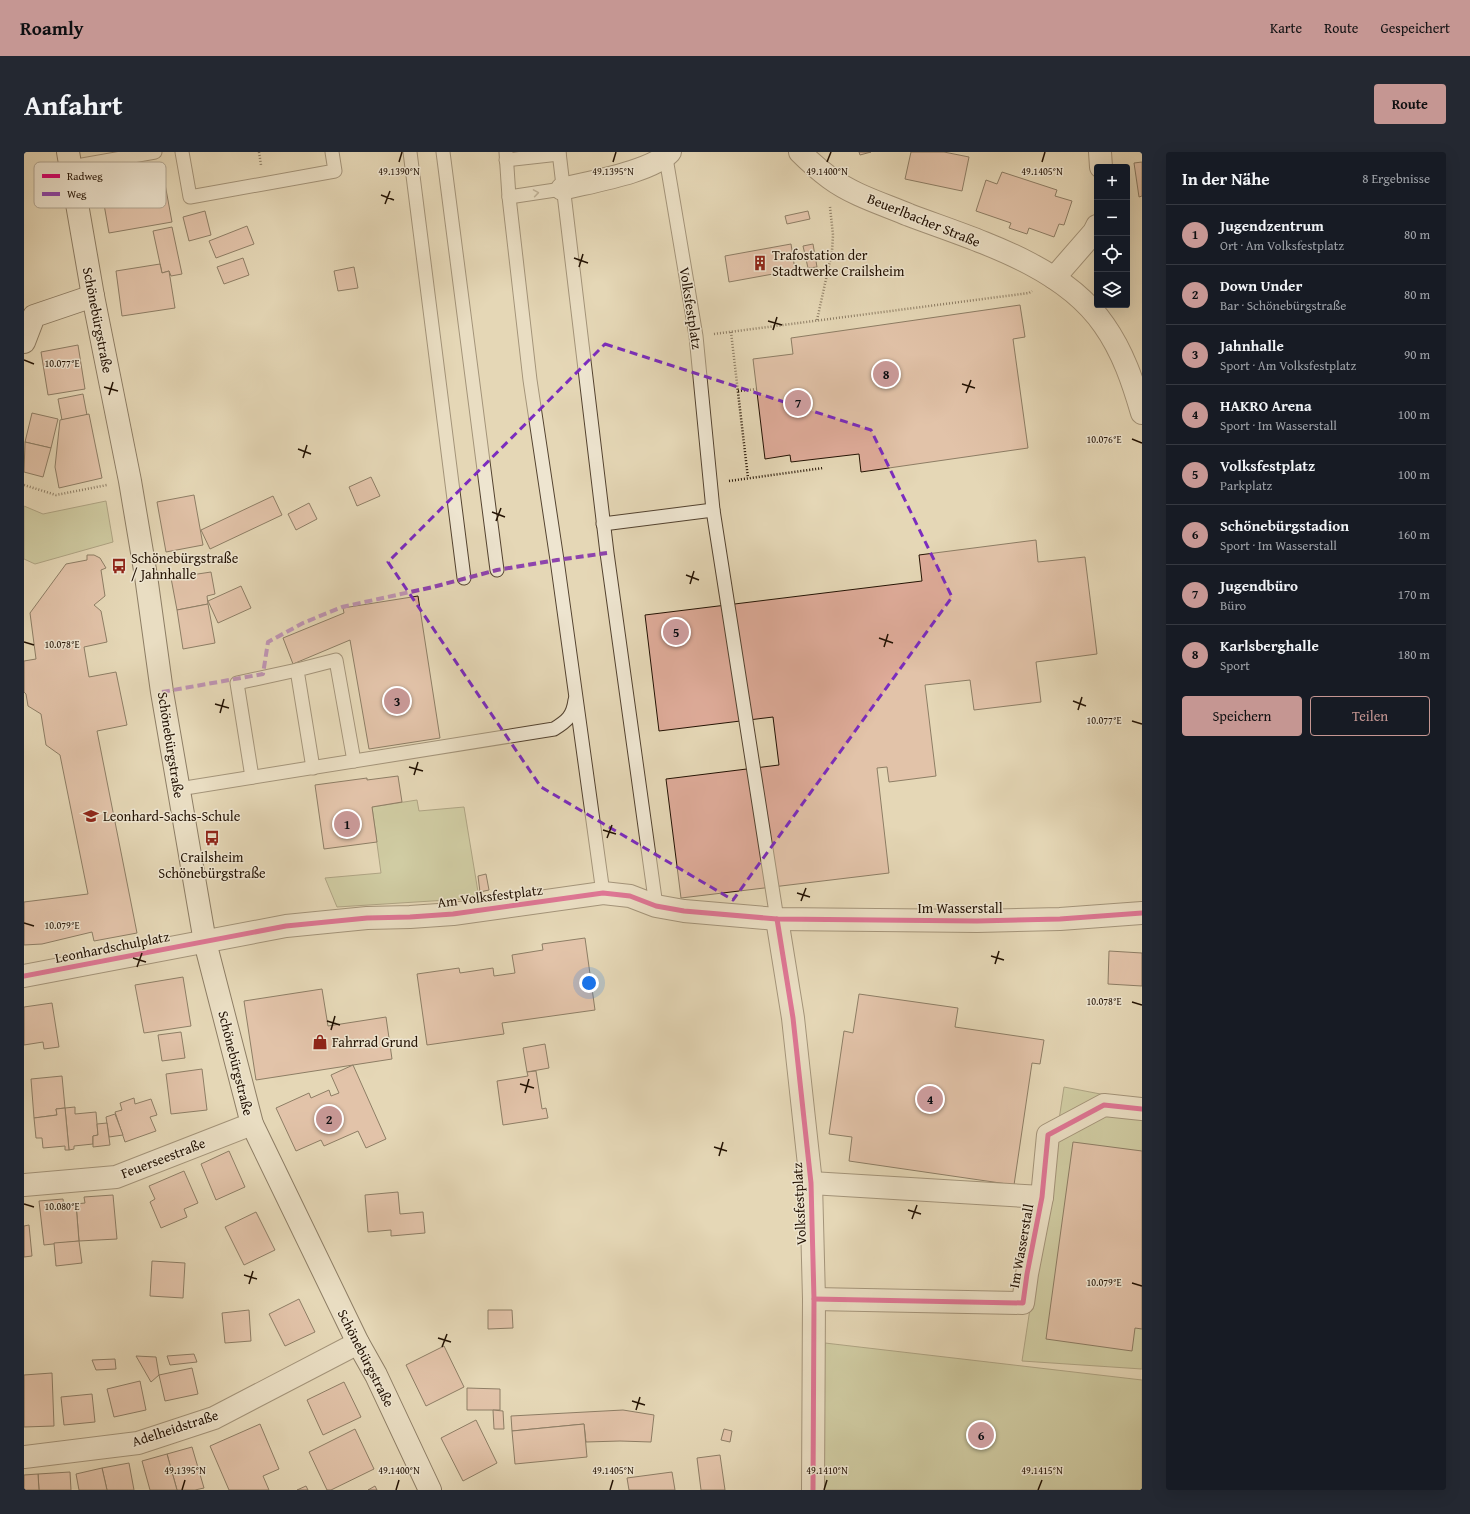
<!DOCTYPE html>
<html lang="de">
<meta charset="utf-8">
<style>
:root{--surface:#171b24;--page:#242831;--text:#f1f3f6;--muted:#9ea1a6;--line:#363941;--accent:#c59692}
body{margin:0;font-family:"Gentium Book Plus",serif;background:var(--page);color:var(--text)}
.controls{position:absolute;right:12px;top:12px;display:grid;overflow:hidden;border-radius:4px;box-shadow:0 4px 16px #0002}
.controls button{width:36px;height:36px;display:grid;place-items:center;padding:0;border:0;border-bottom:1px solid var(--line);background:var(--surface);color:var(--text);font:20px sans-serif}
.you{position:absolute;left:565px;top:831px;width:14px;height:14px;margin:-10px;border:3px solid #fff;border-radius:50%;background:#1a73e8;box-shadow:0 0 0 6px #1a73e833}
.badge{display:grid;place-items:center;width:26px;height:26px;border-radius:50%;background:var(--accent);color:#111;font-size:13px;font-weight:700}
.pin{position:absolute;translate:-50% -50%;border:2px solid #fff;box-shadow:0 1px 4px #0006}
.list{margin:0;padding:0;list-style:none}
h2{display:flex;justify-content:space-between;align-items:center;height:52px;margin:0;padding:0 16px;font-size:17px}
h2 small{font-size:13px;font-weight:400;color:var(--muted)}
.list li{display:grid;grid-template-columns:26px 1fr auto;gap:12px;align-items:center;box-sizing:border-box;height:60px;padding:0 16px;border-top:1px solid var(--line)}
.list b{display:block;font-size:15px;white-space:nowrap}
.list p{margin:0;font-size:13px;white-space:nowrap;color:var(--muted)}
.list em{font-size:13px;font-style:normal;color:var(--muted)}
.actions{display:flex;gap:8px;padding:12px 16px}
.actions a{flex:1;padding:9px 0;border:1px solid var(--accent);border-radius:4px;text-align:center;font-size:14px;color:var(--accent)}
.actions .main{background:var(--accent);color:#111}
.icon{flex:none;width:22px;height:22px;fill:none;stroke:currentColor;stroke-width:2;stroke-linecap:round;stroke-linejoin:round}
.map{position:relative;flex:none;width:1118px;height:1338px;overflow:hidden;border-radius:4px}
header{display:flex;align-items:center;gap:24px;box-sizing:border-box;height:56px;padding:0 20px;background:var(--accent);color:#111}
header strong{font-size:19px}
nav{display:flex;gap:22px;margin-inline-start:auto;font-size:14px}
.intro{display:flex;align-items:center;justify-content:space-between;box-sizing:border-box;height:96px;padding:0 24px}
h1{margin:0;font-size:28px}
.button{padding:10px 18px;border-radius:4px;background:var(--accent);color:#111;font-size:14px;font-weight:700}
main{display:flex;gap:24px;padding:0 24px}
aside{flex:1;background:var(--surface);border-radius:4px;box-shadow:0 4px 16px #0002}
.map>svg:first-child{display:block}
</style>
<header>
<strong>Roamly</strong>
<nav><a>Karte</a><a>Route</a><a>Gespeichert</a></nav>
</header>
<div class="intro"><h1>Anfahrt</h1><a class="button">Route</a></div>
<main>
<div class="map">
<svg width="1118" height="1338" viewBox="0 0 1118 1338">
<rect width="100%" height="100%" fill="#e5d7b6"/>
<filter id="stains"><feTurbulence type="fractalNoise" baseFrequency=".005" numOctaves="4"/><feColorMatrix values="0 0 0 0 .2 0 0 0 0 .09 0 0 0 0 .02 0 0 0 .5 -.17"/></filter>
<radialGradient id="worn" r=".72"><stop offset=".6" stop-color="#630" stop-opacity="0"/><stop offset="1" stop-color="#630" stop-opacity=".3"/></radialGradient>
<g fill="#b7be8c" stroke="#6d6848">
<path d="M82,349l7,41 -78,22 -11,-5v-53l19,8z"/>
<path d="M393,648l2,11 45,-4 15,91 -142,9 -12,-29 56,-5 -9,-66z"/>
<path d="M1040,935l78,15v267l-120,-8z"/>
<path d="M801,1191l317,37v110h-325z"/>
</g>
<g fill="#deab99" stroke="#231203">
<path d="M835,0h12l-11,3z"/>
<path d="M887,0h33l25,5 -7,34 -57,-12z"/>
<path d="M1118,10v34l-3,1 -5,-34z"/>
<path d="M978,20l55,18 -2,6 17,5 -8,24 -5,-1 -5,13 -25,-9 -2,6 -18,-6 2,-5 -35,-12 10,-31 11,4z"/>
<path d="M111,29l1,8 29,-5 7,38 -63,11 -8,-46z"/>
<path d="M181,59l6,24 -22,6 -6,-24z"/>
<path d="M784,59l2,8 -23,5 -2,-8z"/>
<path d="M223,74l7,18 -38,14 -7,-17z"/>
<path d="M148,75l10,47 -11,2 -2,-5 -7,2 -9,-42z"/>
<path d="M767,92l4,26 -66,12 -4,-26z"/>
<path d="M789,92l4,23 -9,1 -5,-22z"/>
<path d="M219,106l6,17 -25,9 -7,-17z"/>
<path d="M136,112l2,9 7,-2 6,37 -53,8 -6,-45z"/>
<path d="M330,115l4,21 -20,3 -4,-20z"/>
<path d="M996,153l5,32 -12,2 15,109 -167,24 -2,-18 -68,8 -1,-7 -25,4 -12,-100 40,-5 -2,-16z"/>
<path d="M54,193l7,44 -37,6 -7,-43z"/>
<path d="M59,242l4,21 -25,5 -4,-21z"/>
<path d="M8,261l26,6 -7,29 -26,-6z"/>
<path d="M65,262l13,64 -43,10 -4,-21 5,-47z"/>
<path d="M1,290l26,6 -8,29 -19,-5z"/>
<path d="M347,325l9,19 -23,10 -8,-19z"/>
<path d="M170,343l9,50 -37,7 -9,-50z"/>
<path d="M249,344l9,19 -72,34 -9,-19z"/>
<path d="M285,351l8,16 -21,11 -8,-16z"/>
<path d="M1012,388l2,22 47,-5 12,97 -61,8 5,40 -67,8 -4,-30 -45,5 11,91 -47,6 -2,-15 -10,1 12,105 -208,25 -15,-119 113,-14 -6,-48 -114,14 -14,-116 277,-34 -3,-26z"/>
<path d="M63,403h7l6,3 6,10 -5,2 4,26 -11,9 7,6 6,31 -23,5 5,30 27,-5 11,53 -30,6 40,202 -43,8 -2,-9 -50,12 -18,1v-43l64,-8 -28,-139 -14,-10 -5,-31 -13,-8 -2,-12 -2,-2v-31l12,-2 -6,-46 36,-49 21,-4z"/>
<path d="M187,420l4,22 -8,2 1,8 -31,6 -6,-32z"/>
<path d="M217,434l10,22 -33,15 -10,-22z"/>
<path d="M394,444l22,142 -71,11 -19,-109 -57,24 -10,-26 61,-25 -1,-5z"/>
<path d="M184,452l7,39 -32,6 -6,-39z"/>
<path d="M374,624l4,26 -30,5 5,35 -53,7 -9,-64 52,-7v2z"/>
<path d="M462,722l3,16 -9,2 -2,-16z"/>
<path d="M561,786l10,72 -93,13 2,11 -77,11 -10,-71 42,-6 1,5 33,-5 1,8 21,-3 -3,-18 31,-5 -1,-6z"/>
<path d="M1085,799l33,2v33l-34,-2z"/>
<path d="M159,825l8,49 -47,7 -9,-48z"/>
<path d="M298,837l6,37 58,-9 6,42 -136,21 -12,-79z"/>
<path d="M835,842l99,14 -3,19 89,13 -4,24 -8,-1 -18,122 -165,-24 3,-24 -23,-3 15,-103 9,2z"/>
<path d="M28,851l7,44 -15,2 -1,-7 -19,3v-38z"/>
<path d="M157,880l4,26 -23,3 -4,-26z"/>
<path d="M521,892l4,24 -22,4 -4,-24z"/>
<path d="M329,913l33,74 -20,9 -8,-17 -34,15 -3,-6 -25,11 -20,-43 33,-15 2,5 18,-8 2,6 8,-3 -8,-18z"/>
<path d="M178,917l5,41 -36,4 -5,-40z"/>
<path d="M512,919l6,38 4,-1 2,10 -45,7 -6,-44 31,-5 -1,-4z"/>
<path d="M38,924l3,32 -9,1 1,6 -23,3 -3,-39z"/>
<path d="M110,946l1,6 16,-5 6,16 -7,2 6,14 -31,11 -10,-30 7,-2 -2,-7z"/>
<path d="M51,955v7l21,-2 2,23 -5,1v8l-19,2v3l-5,1 -4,-42z"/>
<path d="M41,956l4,42h-4v-4l-22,2 -1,-10h-6l-2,-20 23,-3 -1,-6z"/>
<path d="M91,962l8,21 -14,2 -3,-20z"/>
<path d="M83,971l3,22 -17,2v-11l5,-1 -1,-11z"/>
<path d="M1049,990l69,9v178l-7,-1 -3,23 -86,-12z"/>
<path d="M205,999l16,36 -29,13 -15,-36z"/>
<path d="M160,1019l14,32 -14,6 3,8 -26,11 -11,-26 5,-3 -6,-13z"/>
<path d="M374,1040l2,22 23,-2 2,21 -34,3v-6l-23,2 -3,-37z"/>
<path d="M89,1043l4,44 -38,2 -3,-37 9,-1 -1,-6z"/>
<path d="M39,1047l1,7 12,-2 3,37 -35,4 -5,-44z"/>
<path d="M232,1060l19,38 -31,15 -19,-38z"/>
<path d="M5,1073l3,31 -8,1v-31z"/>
<path d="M55,1089l3,22 -26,3 -2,-23z"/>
<path d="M128,1109l33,2 -2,35 -33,-2z"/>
<path d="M275,1147l16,33 -30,14 -16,-32z"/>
<path d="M225,1158l2,31 -26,2 -3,-30z"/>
<path d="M464,1158h24l1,18 -25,1z"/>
<path d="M420,1194l20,41 -38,19 -20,-41z"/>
<path d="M170,1202l3,8 -27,3 -3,-9z"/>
<path d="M112,1204l20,1 3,18 -8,7z"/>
<path d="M91,1207l1,10 -20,1 -4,-10z"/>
<path d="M168,1216l6,26 -33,7 -6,-26z"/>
<path d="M28,1221l2,53 -30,1v-52z"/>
<path d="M116,1229l6,29 -32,7 -7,-28z"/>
<path d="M320,1230l17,35 -38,18 -16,-35z"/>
<path d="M443,1236l33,1v21h-33z"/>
<path d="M68,1242l3,28 -31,3 -3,-28z"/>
<path d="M469,1258l10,1 1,18h-10z"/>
<path d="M599,1258l31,5 -3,27 -31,-1 -34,1 -2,-18 -72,7 -1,-15z"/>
<path d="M452,1268l21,43 -34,18 -22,-43z"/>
<path d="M236,1272l19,45 -16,7 6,14h-40l-19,-44z"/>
<path d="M560,1272l3,33 -72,7 -3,-33z"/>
<path d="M331,1277l19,40 -43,21h-4l-18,-38z"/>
<path d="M700,1277l8,2 -2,11 -9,-2z"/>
<path d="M168,1295l12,41 -9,2h-18l-10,-36z"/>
<path d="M143,1302l10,36h-27l-8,-29z"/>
<path d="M696,1303l5,35h-24l-4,-32z"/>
<path d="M105,1311l5,27h-27l-5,-22z"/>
<path d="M78,1316l5,22h-28l-3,-16z"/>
<path d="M46,1320l1,18h-32l-1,-16z"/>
<path d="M648,1320l3,18h-46l-2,-12z"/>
<path d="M14,1322l1,16h-15v-15z"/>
<path d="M282,1334l2,4h-11z"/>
<path d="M351,1334l2,4h-9z"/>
</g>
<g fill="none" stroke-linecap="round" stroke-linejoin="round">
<g stroke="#544330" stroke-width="15">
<g id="lane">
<path d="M158,0l8,45 145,-26 -3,-19"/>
<path d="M386,0l54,426"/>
<path d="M419,0l54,418"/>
<path d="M482,0l3,45 21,183 27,180 46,333"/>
<path d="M535,0l48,401 49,353"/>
<path d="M641,0l31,184 17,174 64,409"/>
<path d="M482,8l53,-6"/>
<path d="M47,15l84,-15"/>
<path d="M485,45l53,-8"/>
<path d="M579,372l110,-14"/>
<path d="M289,616l-16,-98 39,-10 18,101"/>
<path d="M228,625l-15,-94 60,-13"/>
<path d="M155,637l375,-60c13,-8 19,-13 21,-29"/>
</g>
</g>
<g stroke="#544330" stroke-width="24">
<g id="street">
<path d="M776,0c9,9 19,18 30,26 23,17 53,26 79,37 66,25 153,49 195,110 19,27 29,57 38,88"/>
<path d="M1076,0l1,15"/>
<path d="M538,37c27,-7 90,-17 108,-37"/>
<path d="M1030,126l40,-46 3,-6"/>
<path d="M753,767l16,99 18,165 3,116 -1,191"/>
<path d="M0,824l262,-50 81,-8 43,-1 43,-3 150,-21 27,3 26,10 28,5 93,8 200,2 83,-2 82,-6"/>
<path d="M787,1031l231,14"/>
<path d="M0,1033l92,-8 136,-53"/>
<path d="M790,1147l209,4 4,-29 15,-77 6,-62 56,-30 38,4"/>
<path d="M0,1305l114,-14 76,-25 144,-75"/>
</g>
</g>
<g stroke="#231203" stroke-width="24">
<g id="secondary">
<path d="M44,0l25,144 37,185 16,95 16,116 43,250 47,182 106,219 18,32 54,115"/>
<path d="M0,190l10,-26 59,-20"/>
</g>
</g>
<g stroke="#231203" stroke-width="2.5" stroke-dasharray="1 2" stroke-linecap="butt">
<path d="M235,0l2,13"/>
<path d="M793,168l15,-68 1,-17 -3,-28"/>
<path d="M707,180l17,146"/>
<path d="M690,182l315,-41 3,-2"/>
<path d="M714,239l19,-2"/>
<path d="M705,329l94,-13"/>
<path d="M0,333l32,10 51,-10"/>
</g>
<use href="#lane" stroke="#eee5d0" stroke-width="13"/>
<use href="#street" stroke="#eee5d0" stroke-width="22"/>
<use href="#secondary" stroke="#eee5d0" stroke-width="22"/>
<path stroke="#8e44ad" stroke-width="4" stroke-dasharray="8 4" stroke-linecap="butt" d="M138,540l101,-18 5,-32 35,-19 39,-16 91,-20 64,-17 60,-10 50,-7"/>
<g stroke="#eee5d0" stroke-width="8">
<g id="cycleway">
<path d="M753,767l16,99 18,165 3,116 -1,191"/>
<path d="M0,824l262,-50 81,-8 43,-1 43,-3 150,-21 27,3 26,10 28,5 93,8 200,2 83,-2 82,-6"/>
<path d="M790,1147l209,4 4,-29 15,-77 6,-62 56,-30 38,4"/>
</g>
</g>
<use href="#cycleway" stroke="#d6006c" stroke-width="5"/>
</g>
<defs><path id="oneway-chevron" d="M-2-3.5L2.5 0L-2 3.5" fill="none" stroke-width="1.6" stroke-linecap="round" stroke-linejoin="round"/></defs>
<use stroke="#938674" href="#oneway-chevron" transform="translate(512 41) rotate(-9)"/>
<path d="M0 0H1118V1338H0ZM581,192l266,86 81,167 -219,303 -192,-113 -153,-225z" fill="#e5d7b6" fill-opacity=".55" fill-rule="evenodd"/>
<path fill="none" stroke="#7b2cbf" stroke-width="3" stroke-dasharray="8 5" stroke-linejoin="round" d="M581,192l266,86 81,167 -219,303 -192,-113 -153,-225z"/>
<path fill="none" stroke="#231203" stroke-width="1.5" d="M375,10l3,-10M589,10l3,-10M803,10l4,-10M1018,10l3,-10M357,43l13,5M361,52l5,-13M550,106l14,5M555,115l4,-13M744,169l14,4M749,178l4,-13M0,208l10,4M938,232l13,4M80,235l14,4M942,241l5,-13M85,243l4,-13M1108,287l10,4M274,297l13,5M279,306l4,-13M468,360l13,5M472,369l5,-13M662,423l13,5M666,432l4,-13M855,486l14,5M0,490l10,3M860,495l4,-13M1049,549l13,5M191,552l14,4M1054,558l4,-13M196,561l4,-14M1108,569l10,3M385,615l14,4M390,623l4,-13M579,678l13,4M583,686l5,-13M773,741l13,4M777,749l5,-13M0,771l10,3M967,804l13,4M109,806l13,4M971,812l4,-13M113,815l5,-14M1108,850l10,3M303,869l13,4M307,878l4,-14M496,932l14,4M501,941l4,-14M690,995l13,4M695,1004l4,-14M0,1052l10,3M884,1058l13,4M888,1067l5,-14M220,1123l13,4M1108,1131l10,3M225,1132l4,-13M414,1186l13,4M418,1195l5,-13M608,1249l13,4M612,1258l4,-13M158,1338l3,-10M372,1338l3,-10M586,1338l3,-10M800,1338l3,-10M1014,1338l4,-10"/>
<defs>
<g id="building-bare" transform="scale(1.2)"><path d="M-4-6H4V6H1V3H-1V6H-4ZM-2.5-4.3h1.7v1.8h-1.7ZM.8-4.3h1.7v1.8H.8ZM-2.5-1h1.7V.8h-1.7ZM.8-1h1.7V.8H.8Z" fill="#8f2418" stroke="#eee5d0" stroke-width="2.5" paint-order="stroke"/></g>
<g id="bus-bare" transform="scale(1.2)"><path d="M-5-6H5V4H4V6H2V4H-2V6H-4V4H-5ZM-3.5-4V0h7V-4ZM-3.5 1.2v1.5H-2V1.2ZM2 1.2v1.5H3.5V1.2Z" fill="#8f2418" stroke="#eee5d0" stroke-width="2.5" paint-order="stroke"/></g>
<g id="school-bare" transform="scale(1.2)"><path d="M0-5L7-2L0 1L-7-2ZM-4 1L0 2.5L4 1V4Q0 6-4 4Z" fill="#8f2418" stroke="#eee5d0" stroke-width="2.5" paint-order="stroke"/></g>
<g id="shop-bare" transform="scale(1.2)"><path d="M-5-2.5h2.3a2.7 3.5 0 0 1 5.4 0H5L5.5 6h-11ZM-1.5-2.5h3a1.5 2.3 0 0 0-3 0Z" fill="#8f2418" stroke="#eee5d0" stroke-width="2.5" paint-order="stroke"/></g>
</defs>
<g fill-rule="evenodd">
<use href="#building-bare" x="736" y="111"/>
<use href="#bus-bare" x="95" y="414"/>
<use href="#school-bare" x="67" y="664"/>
<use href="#bus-bare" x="188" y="686"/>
<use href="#shop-bare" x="296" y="890"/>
</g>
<g text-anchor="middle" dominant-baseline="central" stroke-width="3" stroke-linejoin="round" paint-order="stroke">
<g font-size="14" fill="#231203" stroke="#eee5d0">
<text transform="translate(900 68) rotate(22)">Beuerlbacher Straße</text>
<text transform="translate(667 156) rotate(81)">Volksfestplatz</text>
<text transform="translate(74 168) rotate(79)">Schönebürgstraße</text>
<text transform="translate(147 593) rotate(81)">Schönebürgstraße</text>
<text transform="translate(466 744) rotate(-7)">Am Volksfestplatz</text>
<text x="936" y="756">Im Wasserstall</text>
<text transform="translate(88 795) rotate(-11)">Leonhardschulplatz</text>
<text transform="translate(212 911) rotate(76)">Schönebürgstraße</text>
<text transform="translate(139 1006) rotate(-21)">Feuerseestraße</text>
<text transform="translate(775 1052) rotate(-93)">Volksfestplatz</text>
<text transform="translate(997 1094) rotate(-80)">Im Wasserstall</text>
<text transform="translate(342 1206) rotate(63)">Schönebürgstraße</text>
<text transform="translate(151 1276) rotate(-18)">Adelheidstraße</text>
</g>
<g font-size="14" fill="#231203" stroke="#eee5d0" text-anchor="start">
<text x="748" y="103">Trafostation der<tspan x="748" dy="16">Stadtwerke Crailsheim</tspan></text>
<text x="107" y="406">Schönebürgstraße<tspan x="107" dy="16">/ Jahnhalle</tspan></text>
<text x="79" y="664">Leonhard-Sachs-Schule</text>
<text x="188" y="705" text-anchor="middle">Crailsheim<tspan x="188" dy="16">Schönebürgstraße</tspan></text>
<text x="308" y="890">Fahrrad Grund</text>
</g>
</g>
<rect x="10" y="10" width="132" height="46" rx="6" fill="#eee5d0" stroke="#b1a692" stroke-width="1"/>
<rect x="18" y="22" width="18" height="4" fill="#d6006c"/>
<rect x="18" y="40" width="18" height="4" fill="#8e44ad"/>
<g font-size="11" fill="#231203">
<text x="43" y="28">Radweg</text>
<text x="43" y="46">Weg</text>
</g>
<g font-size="10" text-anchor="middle" fill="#231203" stroke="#eee5d0" stroke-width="3" stroke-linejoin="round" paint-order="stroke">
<text x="375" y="23">49.1390°N</text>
<text x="589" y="23">49.1395°N</text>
<text x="803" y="23">49.1400°N</text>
<text x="1018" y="23">49.1405°N</text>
<text x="38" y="215">10.077°E</text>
<text x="1080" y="291">10.076°E</text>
<text x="38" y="496">10.078°E</text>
<text x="1080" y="572">10.077°E</text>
<text x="38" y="777">10.079°E</text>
<text x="1080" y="853">10.078°E</text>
<text x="38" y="1058">10.080°E</text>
<text x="1080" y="1134">10.079°E</text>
<text x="161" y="1322">49.1395°N</text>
<text x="375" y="1322">49.1400°N</text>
<text x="589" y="1322">49.1405°N</text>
<text x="803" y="1322">49.1410°N</text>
<text x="1018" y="1322">49.1415°N</text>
</g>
<rect width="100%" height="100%" filter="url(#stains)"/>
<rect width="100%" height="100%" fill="url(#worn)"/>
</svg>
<div class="controls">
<button>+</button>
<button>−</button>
<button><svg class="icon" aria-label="locate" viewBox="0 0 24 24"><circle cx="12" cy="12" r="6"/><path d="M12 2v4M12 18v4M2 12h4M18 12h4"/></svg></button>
<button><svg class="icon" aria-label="layers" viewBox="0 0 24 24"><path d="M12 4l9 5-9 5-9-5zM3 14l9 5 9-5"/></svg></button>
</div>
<div class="you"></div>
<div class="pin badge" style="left:323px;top:672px">1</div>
<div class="pin badge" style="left:305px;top:967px">2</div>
<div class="pin badge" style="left:373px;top:549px">3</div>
<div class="pin badge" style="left:906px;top:947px">4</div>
<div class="pin badge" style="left:652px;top:480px">5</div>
<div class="pin badge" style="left:957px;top:1283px">6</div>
<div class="pin badge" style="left:774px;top:251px">7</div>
<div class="pin badge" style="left:862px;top:222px">8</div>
</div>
<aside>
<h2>In der Nähe<small>8 Ergebnisse</small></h2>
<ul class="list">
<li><span class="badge">1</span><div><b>Jugendzentrum</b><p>Ort · Am Volksfestplatz</p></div><em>80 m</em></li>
<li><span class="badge">2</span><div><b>Down Under</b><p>Bar · Schönebürgstraße</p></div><em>80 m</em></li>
<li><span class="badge">3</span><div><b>Jahnhalle</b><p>Sport · Am Volksfestplatz</p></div><em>90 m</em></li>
<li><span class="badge">4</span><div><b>HAKRO Arena</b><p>Sport · Im Wasserstall</p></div><em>100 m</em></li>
<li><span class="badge">5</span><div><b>Volksfestplatz</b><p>Parkplatz</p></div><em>100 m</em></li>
<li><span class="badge">6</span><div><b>Schönebürgstadion</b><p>Sport · Im Wasserstall</p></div><em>160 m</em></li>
<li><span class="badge">7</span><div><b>Jugendbüro</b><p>Büro</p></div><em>170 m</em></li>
<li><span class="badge">8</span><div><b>Karlsberghalle</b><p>Sport</p></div><em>180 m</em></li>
</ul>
<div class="actions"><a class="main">Speichern</a><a>Teilen</a></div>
</aside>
</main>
